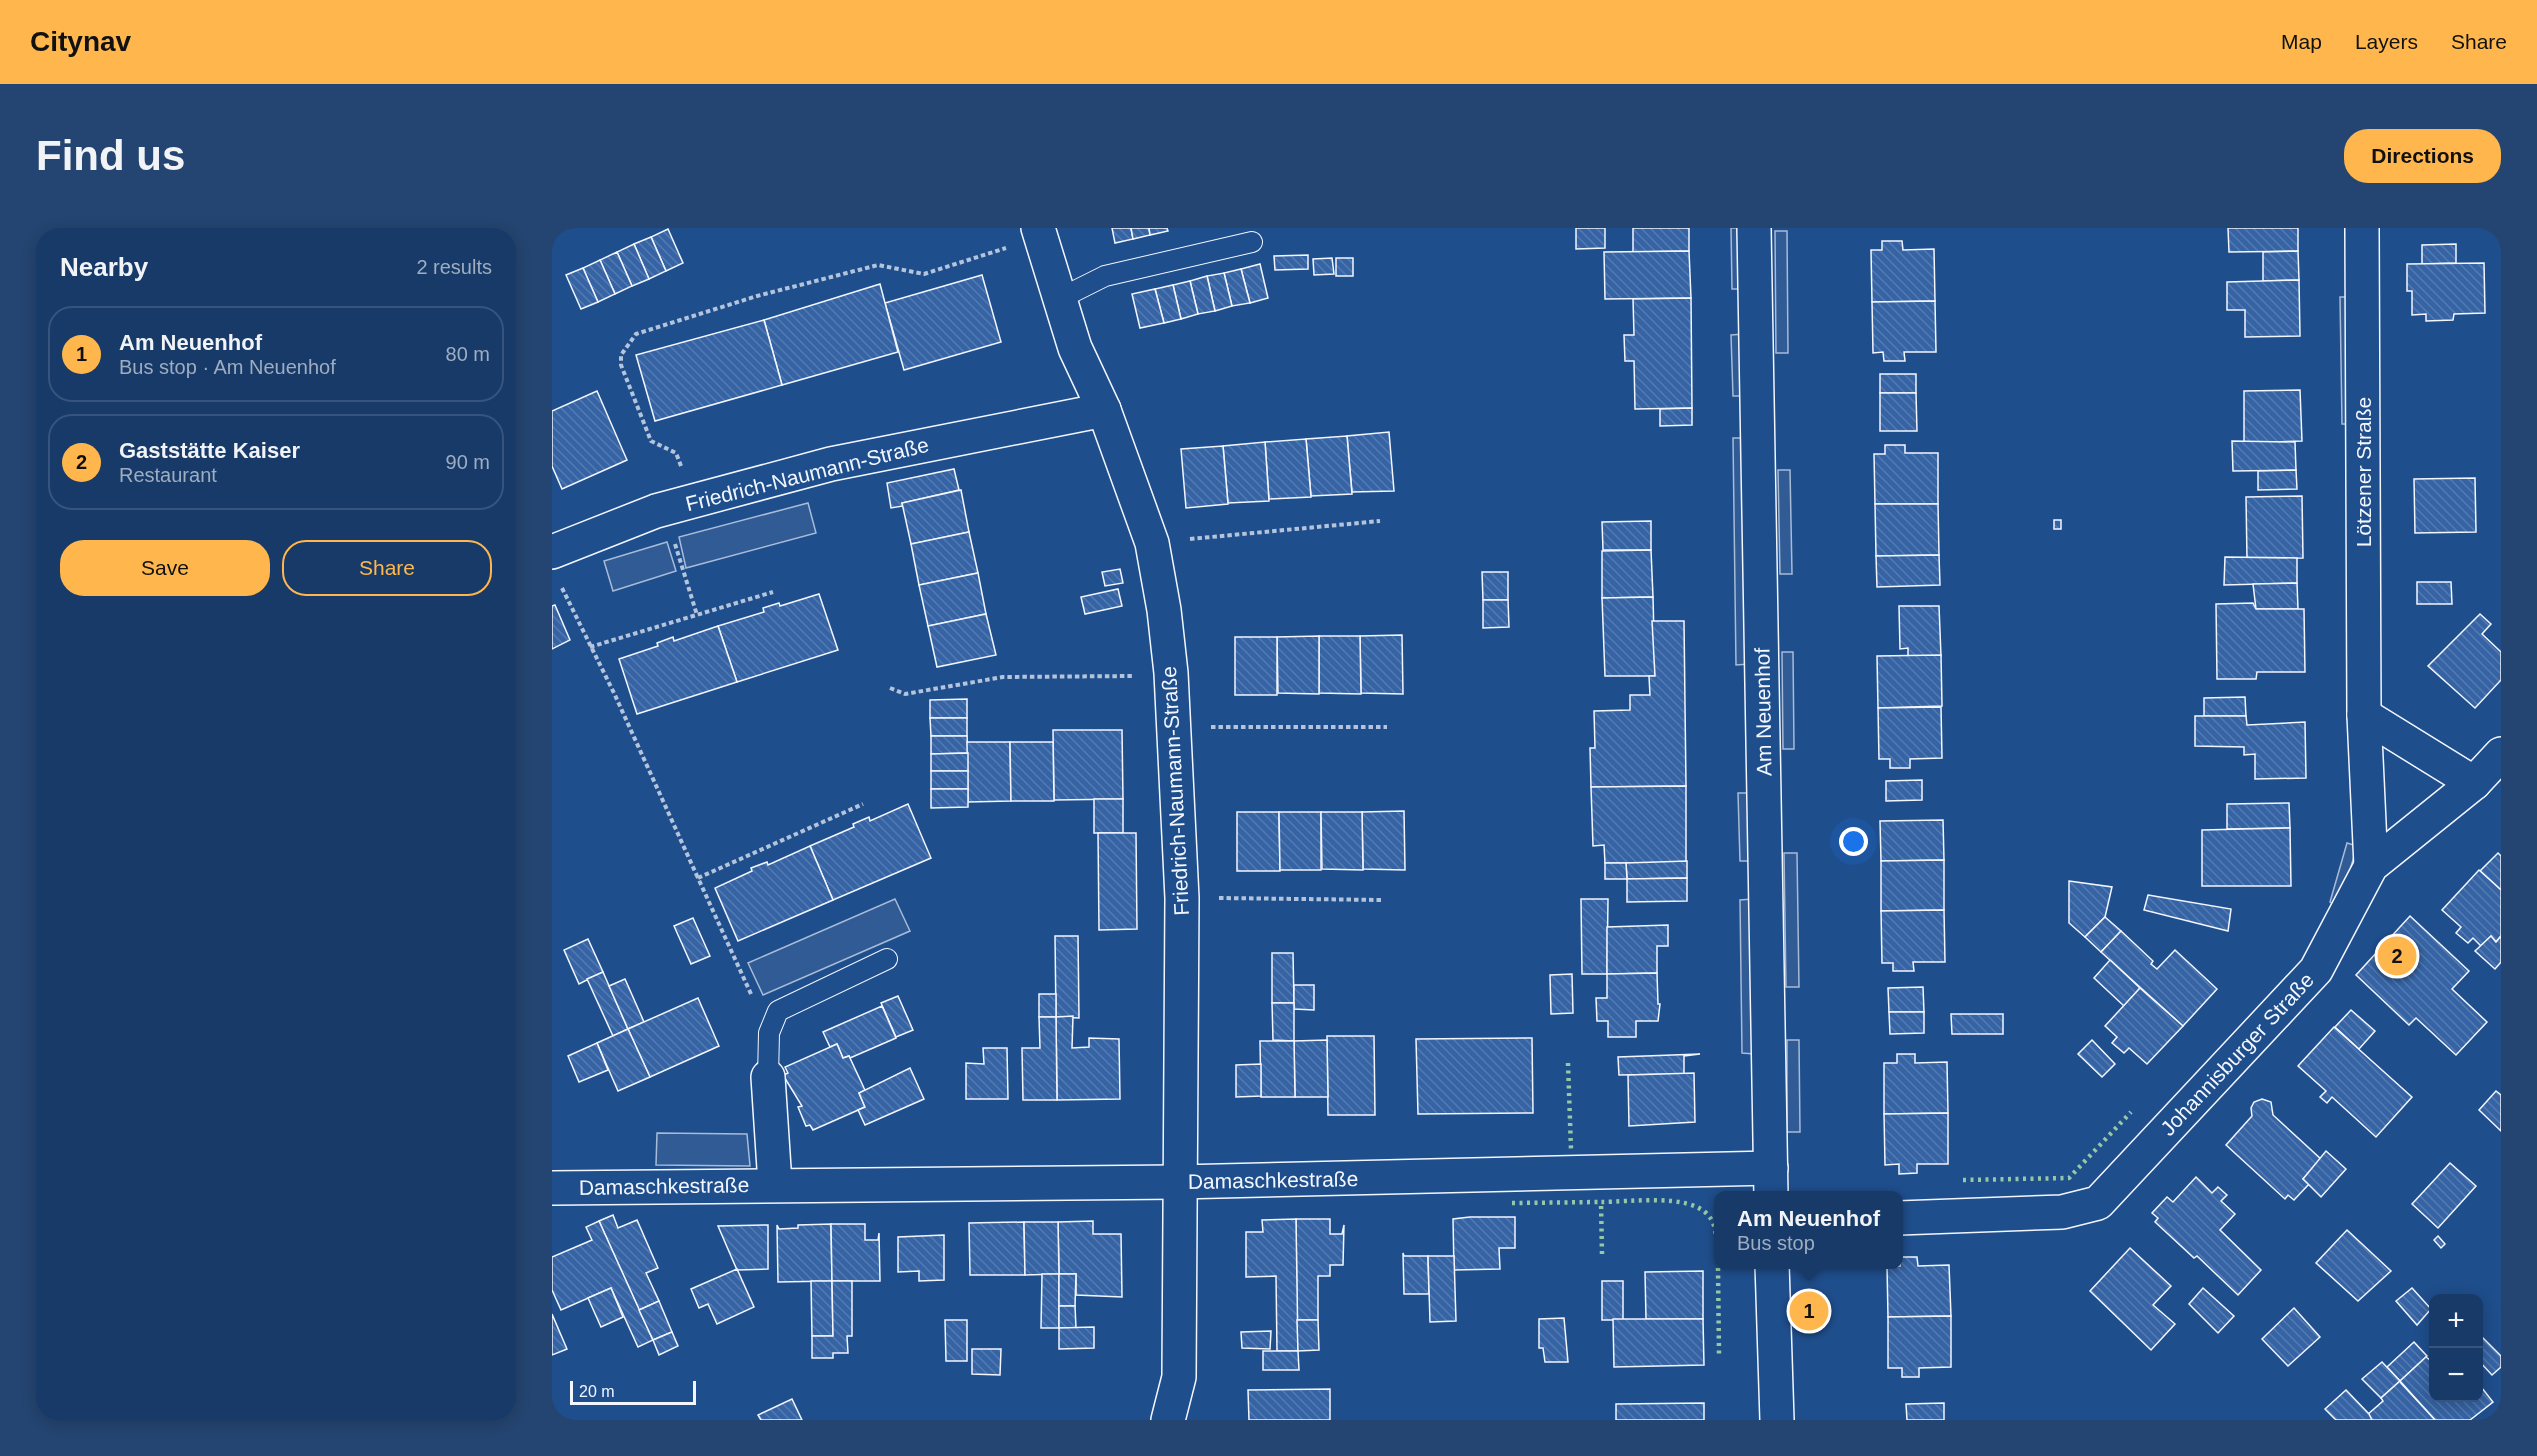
<!DOCTYPE html>
<meta charset="utf-8">
<style>
:root{--surface:#173a69;--page:#244571;--text:#f1f3f6;--muted:#9eadc0;--line:#36547d;--accent:#ffb74d}
body{margin:0;font-family:Arial,sans-serif;background:var(--page);color:var(--text)}
.controls{position:absolute;right:18px;bottom:18px;display:grid;overflow:hidden;border-radius:12px;box-shadow:0 3px 15px #0003}
.controls button{width:54px;height:54px;display:grid;place-items:center;padding:0;border:0;border-bottom:2px solid var(--line);background:var(--surface);color:var(--text);font:30px sans-serif}
.scale{position:absolute;left:18px;bottom:15px;width:126px;box-sizing:border-box;padding-left:6px;border:3px solid #f2f6ff;border-top:0;font-size:16px;line-height:21px;white-space:nowrap;color:#f2f6ff;-webkit-text-stroke:4px #1f4e8c;paint-order:stroke}
.you{position:absolute;left:1302px;top:614px;width:21px;height:21px;margin:-15px;border:4px solid #fff;border-radius:50%;background:#1a73e8;box-shadow:0 0 0 9px #1a73e833}
.badge{display:grid;place-items:center;width:39px;height:39px;border-radius:50%;background:var(--accent);color:#111;font-size:20px;font-weight:700}
.pin{position:absolute;translate:-50% -50%;border:3px solid #fff;box-shadow:0 2px 6px #0006}
.popup{position:absolute;left:1162px;top:963px;width:189px;height:78px;box-sizing:border-box;display:grid;place-content:center;border-radius:12px;background:var(--surface);filter:drop-shadow(0 2px 4px #0005);font-size:20px;white-space:nowrap;color:var(--muted)}
.popup b{font-size:22px;color:var(--text)}
.popup::after{content:'';position:absolute;left:50%;top:100%;margin-left:-12px;border:12px solid transparent;border-top-color:var(--surface)}
.list{margin:0;padding:0;list-style:none}
h2{display:flex;justify-content:space-between;align-items:center;height:78px;margin:0;padding:0 24px;font-size:26px}
h2 small{font-size:20px;font-weight:400;color:var(--muted)}
.list li{display:grid;grid-template-columns:39px 1fr auto;gap:18px;align-items:center;box-sizing:border-box;height:96px;margin:0 12px 12px;padding:0 12px;border:2px solid var(--line);border-radius:24px}
.list b{display:block;font-size:22px;white-space:nowrap}
.list p{margin:0;font-size:20px;white-space:nowrap;color:var(--muted)}
.list em{font-size:20px;font-style:normal;color:var(--muted)}
.actions{display:flex;gap:12px;padding:18px 24px}
.actions a{flex:1;padding:14px 0;border:2px solid var(--accent);border-radius:24px;text-align:center;font-size:21px;color:var(--accent)}
.actions .main{background:var(--accent);color:#111}
.map{position:relative;flex:none;width:1949px;height:1192px;overflow:hidden;border-radius:24px}
header{display:flex;align-items:center;gap:36px;box-sizing:border-box;height:84px;padding:0 30px;background:var(--accent);color:#111}
header strong{font-size:28px}
nav{display:flex;gap:33px;margin-inline-start:auto;font-size:21px}
.intro{display:flex;align-items:center;justify-content:space-between;box-sizing:border-box;height:144px;padding:0 36px}
h1{margin:0;font-size:42px}
.button{padding:15px 27px;border-radius:24px;background:var(--accent);color:#111;font-size:21px;font-weight:700}
main{display:flex;gap:36px;padding:0 36px}
aside{flex:1;background:var(--surface);border-radius:24px;box-shadow:0 3px 15px #0003}
.map>svg:first-child{display:block}
</style>
<header>
<strong>Citynav</strong>
<nav><a>Map</a><a>Layers</a><a>Share</a></nav>
</header>
<div class="intro"><h1>Find us</h1><a class="button">Directions</a></div>
<main>
<aside>
<h2>Nearby<small>2 results</small></h2>
<ul class="list">
<li><span class="badge">1</span><div><b>Am Neuenhof</b><p>Bus stop · Am Neuenhof</p></div><em>80 m</em></li>
<li><span class="badge">2</span><div><b>Gaststätte Kaiser</b><p>Restaurant</p></div><em>90 m</em></li>
</ul>
<div class="actions"><a class="main">Save</a><a>Share</a></div>
</aside>
<div class="map">
<svg width="1949" height="1192" viewBox="0 0 1949 1192">
<defs>
<pattern id="building-back-hatch" width="6" height="6" patternUnits="userSpaceOnUse" patternTransform="scale(1.5)"><rect width="6" height="6" fill="#3563a3"/><path d="M-1 5l2 2M0 0l6 6M5-1l2 2" fill="none" stroke="#537ab1"/></pattern>
</defs>
<rect width="100%" height="100%" fill="#1f4e8c"/>
<g fill="#305b95" stroke="#a8bbd7" stroke-width="1.5">
<path d="M1179,0h11l1,61h-11z"/>
<path d="M1223,3h12l1,122h-12z"/>
<path d="M1788,69h13l2,127h-13z"/>
<path d="M1192,106v62h-11l-2,-61z"/>
<path d="M1181,210h12l4,226 -13,1z"/>
<path d="M1226,242h12l2,104h-12z"/>
<path d="M256,275l8,30 -130,35 -7,-31z"/>
<path d="M115,314l9,29 -63,20 -9,-30z"/>
<path d="M1230,424h11l1,97h-11z"/>
<path d="M1186,565h12l2,68h-12z"/>
<path d="M1795,615l10,3 -18,62 -9,-6z"/>
<path d="M1232,625h13l2,134h-13z"/>
<path d="M343,671l15,32 -147,64 -15,-32z"/>
<path d="M1200,671l2,155 -12,-1 -2,-153z"/>
<path d="M1235,812h12l1,92h-13z"/>
<path d="M105,905l90,1 3,32 -94,-1z"/>
</g>
<g fill="url(#building-back-hatch)" stroke="#f2f6ff" stroke-width="1.5">
<path d="M560,0h19l2,11 -18,4z"/>
<path d="M579,0h18l1,7 -17,4z"/>
<path d="M597,0h18l1,3 -18,4z"/>
<path d="M1024,0h29v20l-29,1z"/>
<path d="M1081,0h56v23l-56,1z"/>
<path d="M1676,0h70v23l-69,1z"/>
<path d="M116,1l15,34 -17,8 -15,-34z"/>
<path d="M99,9l15,34 -17,8 -15,-35z"/>
<path d="M1330,13h20l1,9 31,-1 1,52 -63,1 -1,-52h11z"/>
<path d="M82,16l15,35 -17,7 -15,-34z"/>
<path d="M1904,16v19l-34,1v-19z"/>
<path d="M1137,23l2,47 -86,1 -1,-47z"/>
<path d="M1746,23l1,29 -36,1v-29z"/>
<path d="M65,24l15,34 -17,8 -15,-34z"/>
<path d="M756,27v14l-33,1 -1,-14z"/>
<path d="M780,30l2,16 -20,1 -1,-16z"/>
<rect x="784" y="30" width="17" height="18"/>
<path d="M48,32l15,34 -17,8 -15,-34z"/>
<path d="M1932,35l1,50 -31,1 -1,6 -27,1v-7l-14,1v-24h-5v-27z"/>
<path d="M708,36l8,34 -18,5 -9,-34z"/>
<path d="M31,40l15,34 -17,7 -15,-34z"/>
<path d="M689,41l9,34 -18,3 -8,-33z"/>
<path d="M672,45l8,33 -17,5 -8,-35z"/>
<path d="M430,47l19,67 -97,28 -19,-67z"/>
<path d="M655,48l8,35 -17,3 -8,-33z"/>
<path d="M1747,52l1,56 -55,1v-27h-18v-28z"/>
<path d="M638,53l8,33 -17,5 -8,-34z"/>
<path d="M328,56l18,68 -116,33 -18,-65z"/>
<path d="M621,57l8,34 -17,4 -9,-34z"/>
<path d="M603,61l9,34 -24,5 -8,-34z"/>
<path d="M1139,70l1,110 -57,1 -1,-48h-9l-1,-26h10l-1,-36z"/>
<path d="M1383,73l1,51h-32l1,9h-21l-1,-9 -10,1 -1,-51z"/>
<path d="M212,92l18,65 -127,36 -19,-66z"/>
<rect x="1328" y="146" width="36" height="19"/>
<path d="M1748,162l2,51 -58,2v-52z"/>
<path d="M45,163l30,69 -65,29 -10,-23v-55z"/>
<path d="M1328,165h36l1,38h-37z"/>
<path d="M1140,180v17l-32,1v-17z"/>
<path d="M837,204l5,59 -42,1 -5,-56z"/>
<path d="M795,208l5,58 -41,2 -5,-57z"/>
<path d="M754,211l5,58 -42,2 -4,-57z"/>
<path d="M1680,213l63,1 1,28 -63,1z"/>
<path d="M713,214l4,59 -41,2 -5,-57z"/>
<path d="M1333,217h20v8h33v51h-63l-1,-50h11z"/>
<path d="M671,218l5,58 -42,4 -5,-59z"/>
<path d="M402,241l5,21 -57,13 1,3 -12,2 -4,-25z"/>
<path d="M1744,242l1,19 -39,1v-19z"/>
<path d="M1923,250l1,54 -61,1 -1,-54z"/>
<path d="M409,262l8,42 -58,12 -9,-41z"/>
<path d="M1750,268l1,62 -56,1 -1,-62z"/>
<path d="M1323,276h63l1,51 -63,1z"/>
<rect x="1502" y="292" width="7" height="9"/>
<path d="M1099,293v29h-48l-1,-28z"/>
<path d="M417,304l9,41 -59,12 -8,-41z"/>
<path d="M1099,322l2,47 -51,1v-47z"/>
<path d="M1387,327l1,30 -63,2 -1,-31z"/>
<path d="M1673,329l72,1v25l-73,2z"/>
<path d="M568,341l3,14 -18,3 -3,-14z"/>
<path d="M930,344h26v28h-25z"/>
<path d="M426,345l8,41 -58,12 -9,-41z"/>
<path d="M1865,354h34l1,22h-35z"/>
<path d="M1745,355l1,26h-42l-3,-25z"/>
<path d="M566,361l4,17 -37,8 -4,-17z"/>
<path d="M267,366l19,56 -101,32 -19,-56 46,-14 -1,-4 16,-5 1,3z"/>
<path d="M1101,369l2,79h-50l-3,-78z"/>
<path d="M931,372h25l1,27 -26,1z"/>
<path d="M1701,375l3,6h48l1,63h-48l-1,7h-39l-1,-75z"/>
<path d="M3,377l15,35 -18,9v-43z"/>
<path d="M1347,378h40l2,50h-33v-8l-8,1z"/>
<path d="M434,386l10,41 -59,12 -9,-41z"/>
<path d="M1928,386l11,10 -9,10 19,18v28l-26,28 -47,-42z"/>
<path d="M1100,393h32l2,165 -95,1 -1,-39h5l-1,-37 36,-1v-15h20l-1,-19h6z"/>
<path d="M166,398l19,56 -100,32 -18,-55 39,-13 -1,-3 16,-6 1,4z"/>
<path d="M850,407l1,59 -42,-1 -1,-57z"/>
<path d="M767,408h41l1,58 -42,-1z"/>
<path d="M767,408v58l-41,-1 -1,-56z"/>
<rect x="683" y="409" width="42" height="58"/>
<path d="M1389,427l1,51 -64,2 -1,-52z"/>
<path d="M1693,469l1,19h-42v-18z"/>
<path d="M415,471v19h-37v-18z"/>
<path d="M1389,479l1,51 -32,1v9h-20v-9h-11l-1,-51z"/>
<path d="M1643,488h51l1,9 58,-3 1,56 -51,1v-25l-11,1v-8l-49,-1z"/>
<path d="M378,490h37v18h-36z"/>
<path d="M501,502h69l1,69 -69,1z"/>
<path d="M379,508h36l1,17 -37,1z"/>
<path d="M415,514h43l1,59 -43,1z"/>
<path d="M458,514h43l1,59h-43z"/>
<path d="M416,525v18h-37v-17z"/>
<rect x="379" y="543" width="37" height="18"/>
<path d="M1370,552v20l-36,1v-20z"/>
<path d="M1134,558v77h-81l-1,-18 -11,1 -2,-59z"/>
<path d="M379,561h37v18l-37,1z"/>
<rect x="542" y="571" width="29" height="34"/>
<path d="M1737,575l1,25 -63,1v-25z"/>
<path d="M356,576l23,54 -98,42 -23,-54 44,-19 -1,-3 16,-7 1,4z"/>
<path d="M852,583l1,59 -42,-1 -1,-57z"/>
<path d="M685,584h42l1,59h-43z"/>
<path d="M727,584h42v58h-41z"/>
<path d="M769,584h41l1,58 -41,-1z"/>
<path d="M1391,592l1,40 -63,1 -1,-40z"/>
<path d="M1738,600l1,58h-89v-56z"/>
<path d="M546,605h38l1,96 -38,1z"/>
<path d="M258,618l23,54 -95,41 -23,-53 37,-17 -1,-3 16,-6 1,3z"/>
<path d="M1946,625l3,3v34l-21,-19z"/>
<path d="M1392,632v50l-63,1v-50z"/>
<path d="M1135,633v17l-60,1 -1,-16z"/>
<path d="M1053,635h21l1,16h-22z"/>
<path d="M1927,642l22,20v46l-5,6 -5,-6 -10,10 -8,-8 -5,5 -12,-10 5,-6 -19,-17z"/>
<path d="M1135,650v23l-60,1v-23z"/>
<path d="M1517,653l43,6 -7,30 -20,20 -16,-14z"/>
<path d="M1596,667l83,14 -3,22 -84,-21z"/>
<path d="M1029,671h27l-1,75h-25z"/>
<path d="M1392,682l1,52h-32l1,9h-21v-8h-11l-1,-52z"/>
<path d="M1858,688l59,55 -17,18 35,33 -31,33 -40,-37 -7,7 -53,-50z"/>
<path d="M1553,689l16,14 -20,21 -16,-15z"/>
<path d="M141,690l17,38 -19,8 -17,-38z"/>
<path d="M1116,697v21h-11v27l-50,1v-47z"/>
<path d="M1569,703l32,30 -2,3 6,5 18,-19 42,39 -34,37 -82,-74z"/>
<path d="M503,708h23l1,82 -23,-1z"/>
<path d="M1939,708l5,6 5,-6v26l-6,7 -20,-18z"/>
<path d="M36,711l15,33 -24,12 -15,-34z"/>
<path d="M720,725h21l1,50h-22z"/>
<path d="M1558,732l30,28 -16,18 -30,-28z"/>
<path d="M51,744l25,57 -15,7 -26,-57z"/>
<path d="M1105,745l1,31h2l-2,17h-22v16h-28v-16h-11l-1,-23h11v-24z"/>
<path d="M1020,746l1,39 -22,1 -1,-39z"/>
<path d="M73,751l19,43 -16,7 -19,-43z"/>
<path d="M742,757h20v25l-20,-1z"/>
<path d="M1371,759l1,25h-35l-1,-24z"/>
<path d="M1588,760l43,38 -36,38 -18,-16 -5,5 -12,-10 5,-6 -12,-11z"/>
<rect x="487" y="766" width="17" height="23"/>
<path d="M346,768l15,34 -17,7 -15,-34z"/>
<path d="M146,770l21,48 -69,31 -22,-48z"/>
<path d="M720,775h22v38l-21,-1z"/>
<path d="M330,778l14,32 -46,20 -1,-2 -6,2 -6,-14 -7,3 -7,-15z"/>
<path d="M1799,782l24,21 -16,18 -24,-22z"/>
<path d="M1337,784h35v21l-34,1z"/>
<path d="M1399,786h52v20h-51z"/>
<path d="M521,788l-1,32 17,-1v-9l30,1 1,60 -63,1 -1,-83z"/>
<path d="M487,789h17l1,83h-34l-1,-52h18z"/>
<path d="M1782,799l78,70 -36,40 -44,-40 -5,6 -7,-6 6,-6 -28,-25z"/>
<path d="M76,801l22,48 -32,14 -21,-48z"/>
<path d="M775,808h47l1,79h-47z"/>
<path d="M980,810l1,75 -115,1 -2,-75z"/>
<path d="M775,812l1,57h-33l-1,-56z"/>
<path d="M1540,812l23,24 -13,13 -24,-23z"/>
<path d="M708,813h34l1,56h-34z"/>
<path d="M45,815l11,27 -29,12 -11,-26z"/>
<path d="M285,816l6,14 6,-2 15,32 1,2 -6,3 6,14 -52,23 -3,-5 -4,1 -8,-19 4,-1 -19,-31 5,-2 -3,-6z"/>
<path d="M431,820h24l1,51h-42v-36l18,1z"/>
<path d="M1148,826l-16,2v18l-65,1 -1,-18z"/>
<path d="M1345,826h18v9l32,-1 1,51 -64,1v-51h13z"/>
<path d="M709,836v32l-25,1v-32z"/>
<path d="M358,840l14,31 -59,26 -7,-15 7,-3 -6,-14z"/>
<path d="M1142,845l1,49 -66,4 -1,-51z"/>
<path d="M1944,863l5,4v36l-22,-21z"/>
<path d="M1710,871l9,3 2,13 48,44 -18,20 6,5 -15,16 -6,-5 -3,4 -59,-54 26,-29 -1,-8 3,-6z"/>
<path d="M1396,885v51h-31v9l-18,1v-10l-14,1 -1,-51z"/>
<path d="M1774,923l20,18 -25,28 -18,-18z"/>
<path d="M1898,935l26,23 -38,42 -26,-24z"/>
<path d="M1644,949l16,16 6,-6 9,8 -6,6 14,13 -15,16 41,40 -23,25 -41,-39 -3,2 -39,-36 3,-4 -6,-5 15,-16 6,5z"/>
<path d="M61,987l5,13 19,-8 21,48 -12,5 13,28 -20,9 -40,-89z"/>
<path d="M918,989h45v31h-16l1,21 -46,1 -1,-51z"/>
<path d="M744,991h34v15h12l2,-9 -1,40h-13v11h-12v44h-21z"/>
<path d="M744,991l2,132h-21l-1,-75 -30,1v-45h17l-1,-12z"/>
<path d="M47,993l54,119 -15,7 -27,-59 -50,22 -9,-20v-33l40,-17 -6,-13z"/>
<path d="M541,993v13h28l1,63 -46,-2v-21h-17l-1,-52z"/>
<path d="M472,994l1,53h-55l-1,-52z"/>
<path d="M472,994h34l1,52 -34,1z"/>
<path d="M279,996l1,57 -54,1 -1,-57 2,4 19,-1v-3z"/>
<path d="M279,996h34v16h13l1,-7 1,48h-48z"/>
<path d="M216,997v44l-31,1 -19,-44z"/>
<path d="M1795,1002l44,41 -33,30 -42,-38z"/>
<path d="M392,1007v45l-25,1v-10l-21,1v-35z"/>
<path d="M1886,1008l7,8 -4,4 -7,-8z"/>
<path d="M1578,1020l41,38 -18,19 22,19 -24,26 -61,-59z"/>
<path d="M851,1025l1,3h24l1,38h-25z"/>
<path d="M876,1028h26l2,65 -26,1z"/>
<path d="M1348,1029h17l1,9 31,-1 2,51 -63,1 -1,-51h13z"/>
<path d="M185,1041l17,38 -37,17 -9,-20 -9,4 -8,-19z"/>
<path d="M1151,1043v48h-57l-1,-47z"/>
<path d="M490,1046h17v54h-18z"/>
<path d="M507,1046h17l-1,32h-16z"/>
<path d="M259,1053h21l1,55h-21z"/>
<path d="M280,1053h20v55h-5l1,17h-15v5h-21v-22h21z"/>
<rect x="1050" y="1053" width="21" height="39"/>
<path d="M59,1060l12,29 -22,10 -13,-29z"/>
<path d="M1651,1060l31,28 -16,17 -29,-29z"/>
<path d="M1860,1060l19,21 -14,16 -21,-24z"/>
<path d="M107,1073l13,31 -19,8 -14,-30z"/>
<path d="M507,1078h16l1,22h-17z"/>
<path d="M1742,1080l26,29 -32,29 -26,-27z"/>
<path d="M0,1086l15,35 -15,6z"/>
<path d="M1399,1088v51l-32,1v9h-17v-9h-14v-51z"/>
<path d="M1012,1090l4,44h-23l-2,-14h-4v-29z"/>
<path d="M1061,1091h90l1,46 -90,2z"/>
<path d="M393,1092h22v41h-21z"/>
<path d="M745,1092h21l1,30 -21,1z"/>
<path d="M542,1099v21l-35,1v-21z"/>
<path d="M719,1103l-1,18 -28,-1 -1,-16z"/>
<path d="M120,1104l6,14 -19,9 -6,-15z"/>
<path d="M1929,1108l20,20v11l-9,8 -14,-15v-21z"/>
<path d="M1862,1114l13,14 -27,25 -13,-14z"/>
<path d="M420,1121h29l-1,26 -28,-1z"/>
<path d="M711,1123h35l1,19h-36z"/>
<path d="M1874,1129l8,6v35h44v-15l15,19 -23,18h-35l-35,-39z"/>
<path d="M1830,1134l18,19 -19,17 -19,-19z"/>
<path d="M1848,1153l1,2 34,37h-63l-5,-5 16,-14 -2,-3z"/>
<path d="M778,1161v31h-81l-1,-30z"/>
<path d="M1794,1162l23,24 3,6h-36l-11,-11z"/>
<path d="M240,1171l10,21h-41l-3,-5z"/>
<path d="M1152,1175v17h-88v-16z"/>
<path d="M1392,1175v17h-37l-1,-16z"/>
</g>
<g fill="none" stroke-linecap="round" stroke-linejoin="round">
<g stroke="#f2f6ff" stroke-width="22">
<g id="service">
<path d="M507,71l46,-23 147,-34"/>
<path d="M216,849l1,-44 9,-22 109,-52"/>
</g>
</g>
<g stroke="#f2f6ff" stroke-width="36">
<g id="minor">
<path d="M486,0l37,120 29,62 48,133 12,67 7,63 11,225 -3,479 -11,43"/>
<path d="M1202,0l17,968"/>
<path d="M1810,0l2,487 7,151"/>
<path d="M0,324l104,-41 175,-47 273,-54"/>
<path d="M1812,487l110,68"/>
<path d="M216,849l7,107"/>
<path d="M0,960l626,-6 593,-14"/>
<path d="M1347,990l163,-6 36,-9 218,-233 55,-104 103,-83 27,-29"/>
<path d="M1220,1036l5,156"/>
</g>
</g>
<g stroke="#b3c4dc" stroke-width="4" stroke-dasharray="4.5 3" stroke-linecap="butt">
<path d="M129,238l-5,-13 -25,-12 -30,-76v-10l15,-21 121,-38 121,-31 46,9 82,-26"/>
<path d="M638,311l190,-18"/>
<path d="M123,316l22,71"/>
<path d="M10,360l52,105 84,185"/>
<path d="M38,419l183,-55"/>
<path d="M338,460l15,6 98,-17 131,-1"/>
<path d="M659,499h176"/>
<path d="M667,670l164,2"/>
<path d="M199,766l-53,-116 165,-74"/>
</g>
<use href="#service" stroke="#1f4e8c" stroke-width="20"/>
<use href="#minor" stroke="#1f4e8c" stroke-width="33"/>
<g stroke="#97c8a6" stroke-width="4.5" stroke-dasharray="3 4.5" stroke-linecap="butt">
<path d="M1016,835l3,86"/>
<path d="M1411,952l106,-2 62,-66"/>
<path d="M960,975l89,-1"/>
<path d="M1050,1026l-1,-52c28,0 88,-9 107,13 9,10 8,24 9,36"/>
<path d="M1166,1040l1,86"/>
</g>
</g>
<g text-anchor="middle" dominant-baseline="central" stroke-width="4.5" stroke-linejoin="round" paint-order="stroke">
<g font-size="21" fill="#f2f6ff" stroke="#1f4e8c">
<text transform="translate(1811 244) rotate(-90)">Lötzener Straße</text>
<text transform="translate(255 246) rotate(-14)">Friedrich-Naumann-Straße</text>
<text transform="translate(1211 484) rotate(-91)">Am Neuenhof</text>
<text transform="translate(623 563) rotate(-93)">Friedrich-Naumann-Straße</text>
<text transform="translate(1685 826) rotate(-47)">Johannisburger Straße</text>
<text transform="translate(721 952) rotate(-1)">Damaschkestraße</text>
<text transform="translate(112 958) rotate(-1)">Damaschkestraße</text>
</g>
</g>
</svg>
<div class="controls">
<button>+</button>
<button>−</button>
</div>
<div class="scale">20 m</div>
<div class="you"></div>
<div class="pin badge" style="left:1257px;top:1083px">1</div>
<div class="popup"><b>Am Neuenhof</b>Bus stop</div>
<div class="pin badge" style="left:1845px;top:728px">2</div>
</div>
</main>
